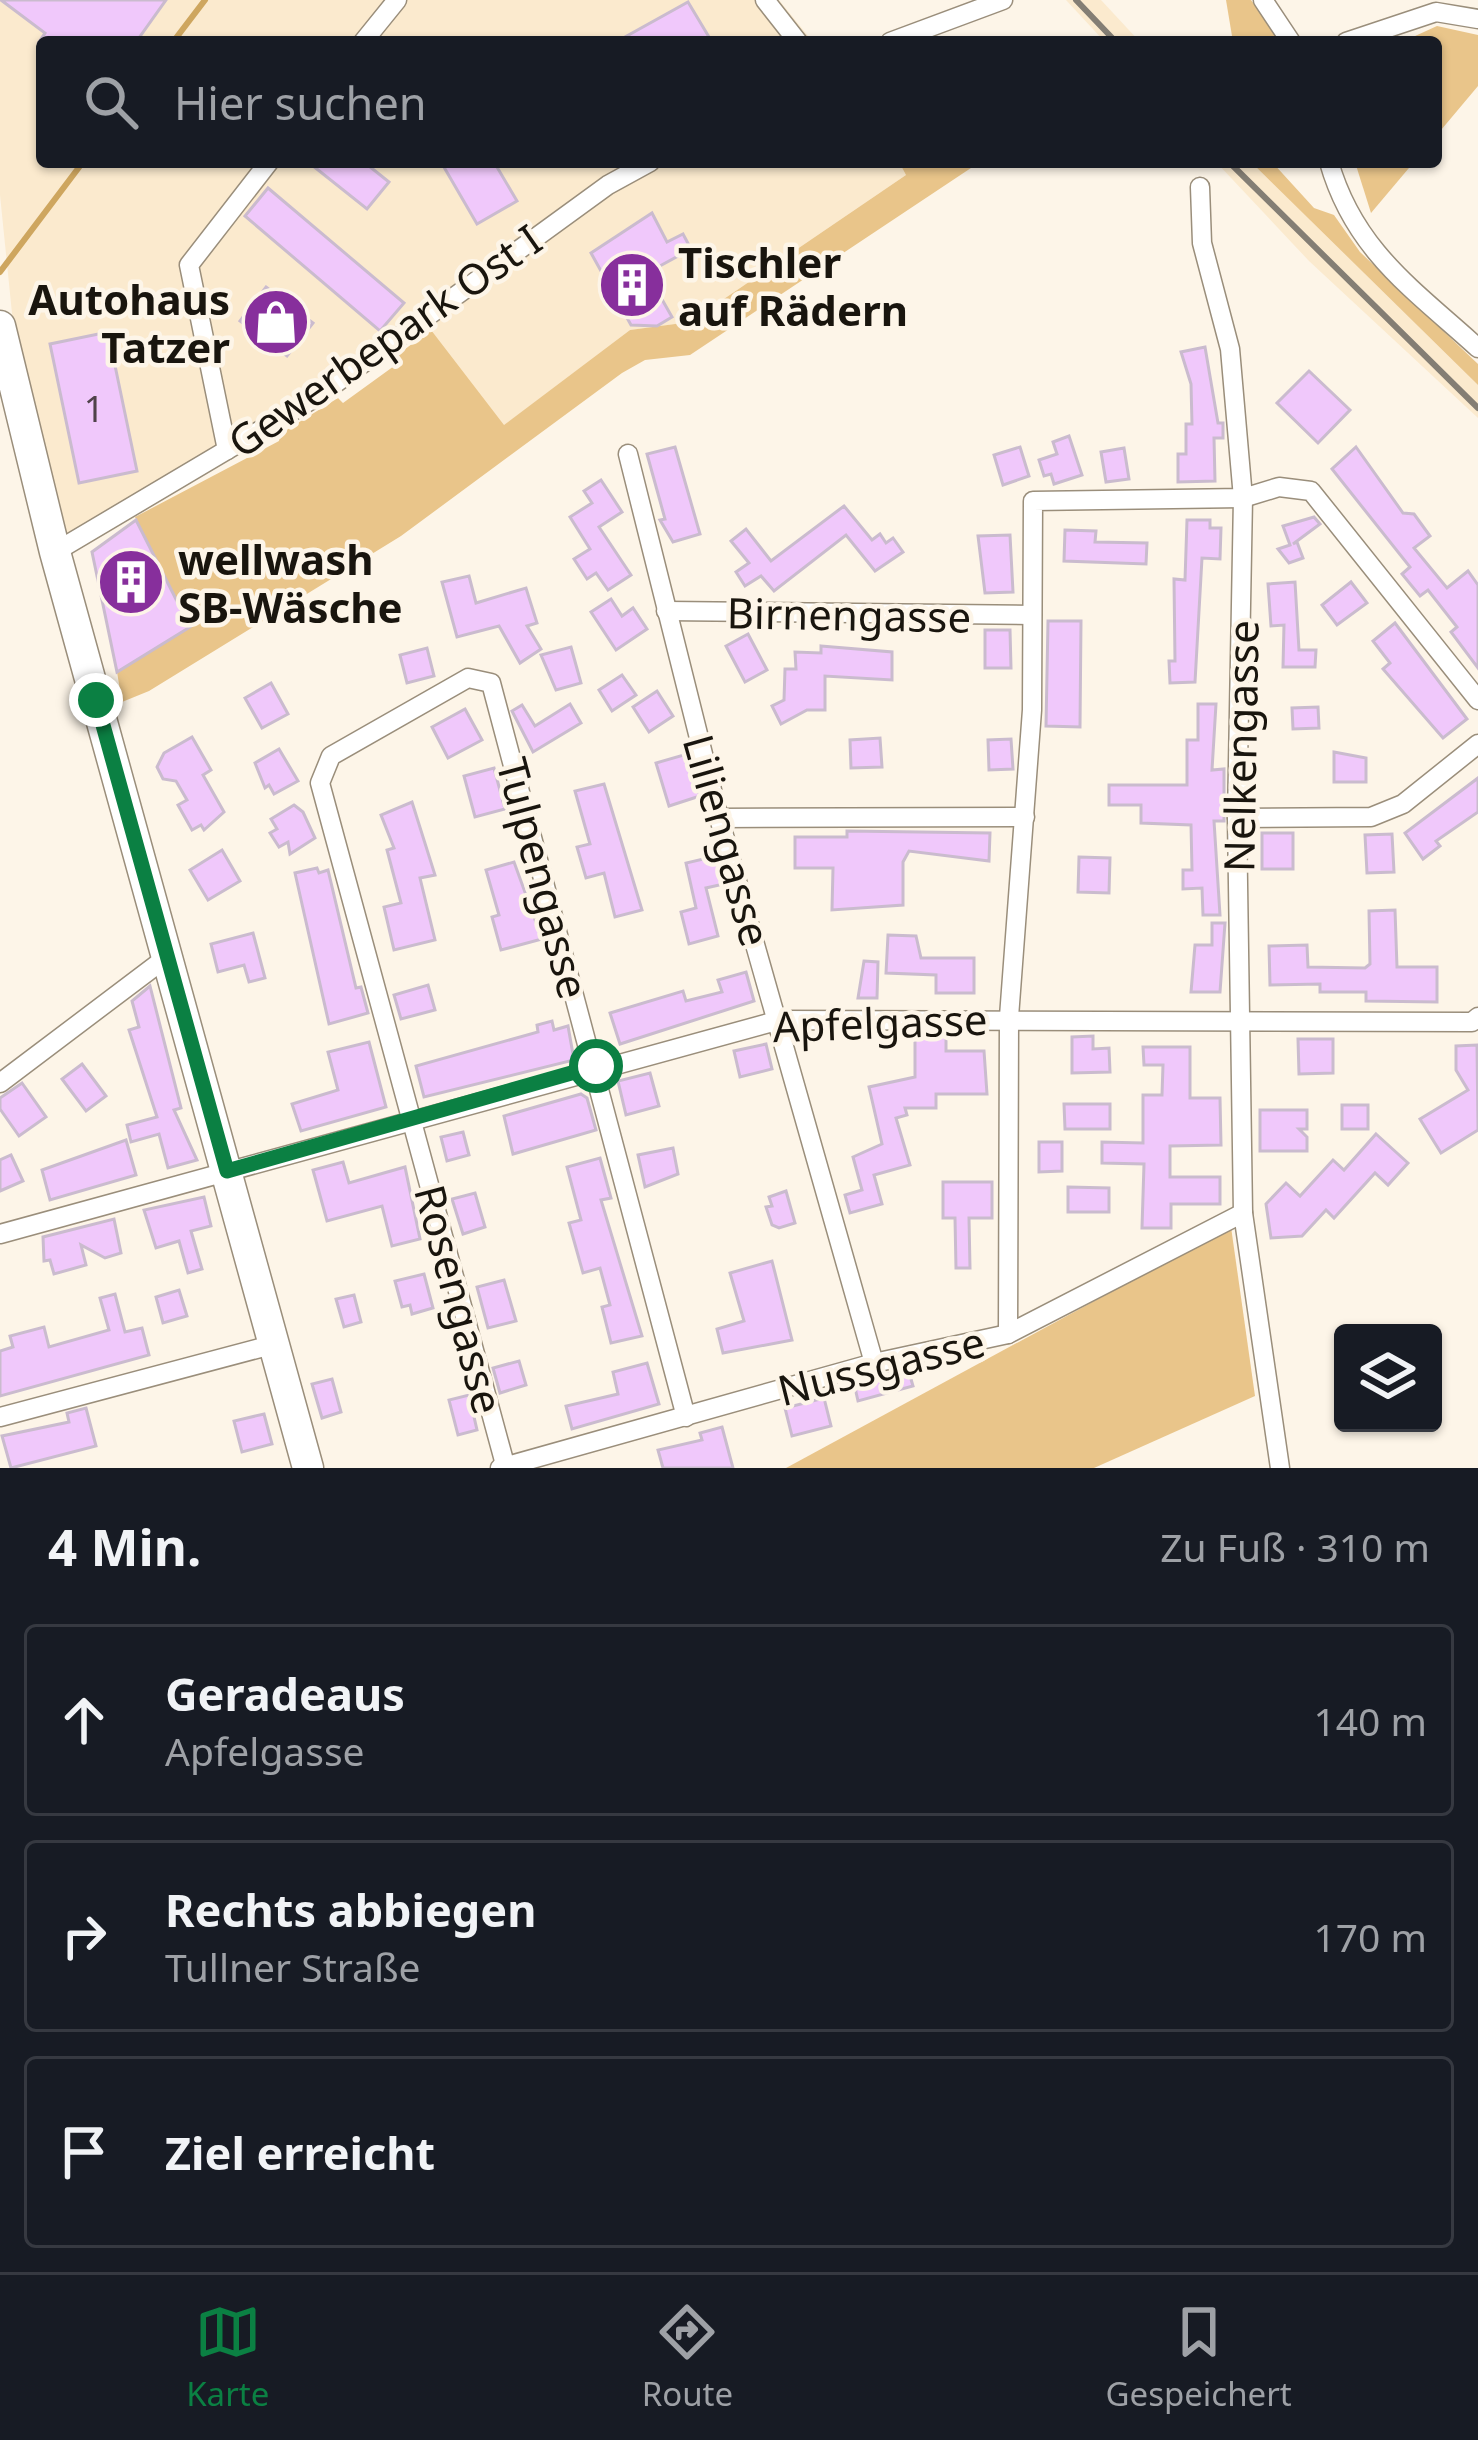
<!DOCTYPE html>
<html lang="de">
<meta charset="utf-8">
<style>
:root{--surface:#171b24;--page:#242831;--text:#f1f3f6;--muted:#9ea1a6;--line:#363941;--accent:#0b8043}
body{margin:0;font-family:"Noto Sans",sans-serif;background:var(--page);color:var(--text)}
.controls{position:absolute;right:36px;bottom:36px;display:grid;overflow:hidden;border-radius:12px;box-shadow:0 3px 9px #0004}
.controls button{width:108px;height:108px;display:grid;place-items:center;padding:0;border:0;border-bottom:3px solid var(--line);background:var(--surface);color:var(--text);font:60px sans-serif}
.stop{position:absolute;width:36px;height:36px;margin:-27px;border:9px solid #0b8043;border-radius:50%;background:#fff}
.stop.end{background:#0b8043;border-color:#fff;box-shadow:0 3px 12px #0008}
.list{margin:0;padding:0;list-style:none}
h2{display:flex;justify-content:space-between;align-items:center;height:156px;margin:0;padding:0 48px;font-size:51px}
h2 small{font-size:39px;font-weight:400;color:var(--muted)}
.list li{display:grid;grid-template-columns:78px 1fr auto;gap:36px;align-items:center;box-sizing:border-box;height:192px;margin:0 24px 24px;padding:0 24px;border:3px solid var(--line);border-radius:12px}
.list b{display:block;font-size:45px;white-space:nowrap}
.list p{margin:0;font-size:39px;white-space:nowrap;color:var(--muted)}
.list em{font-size:39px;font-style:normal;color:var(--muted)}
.icon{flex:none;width:66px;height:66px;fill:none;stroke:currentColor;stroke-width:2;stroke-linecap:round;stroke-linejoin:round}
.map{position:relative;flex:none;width:1478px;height:1468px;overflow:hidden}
.search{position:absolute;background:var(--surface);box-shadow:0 3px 9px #0004;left:36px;right:36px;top:36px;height:132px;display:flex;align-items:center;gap:30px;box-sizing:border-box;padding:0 42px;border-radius:12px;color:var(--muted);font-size:45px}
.sheet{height:804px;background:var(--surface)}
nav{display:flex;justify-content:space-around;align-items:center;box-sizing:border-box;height:168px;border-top:3px solid var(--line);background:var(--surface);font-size:33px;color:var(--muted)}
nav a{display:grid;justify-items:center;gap:6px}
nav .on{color:var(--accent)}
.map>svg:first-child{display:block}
</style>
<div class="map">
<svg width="1478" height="1468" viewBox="0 0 1478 1468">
<rect width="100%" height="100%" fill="#fdf5e8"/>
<g fill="#fbeace">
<path d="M0,0h779l34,42h-771v120h857l7,13 -216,147 -60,8 -127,96 -77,-100 -358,224 -55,-227 -13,-128z"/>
<path d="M1066,0h35l39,42h-35z"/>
<path d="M1216,162h35l227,223v33l-169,-157z"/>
</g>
<g fill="#e9c58a">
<path d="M1226,0h25l31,42h-49z"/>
<path d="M1437,26l41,9v51l-42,50v-94h-34z"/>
<path d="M899,162h81l-290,193 -45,5 -23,13 -221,163 -252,155 -27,11 -5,-30 72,-45 -54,-110 144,-76 1,-7 58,-36 5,5 58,-42 -4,-6 34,-25 73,95 126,-95 60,-8 216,-147z"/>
<path d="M1251,162h21l42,46 20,7 26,37 118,112v21z"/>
<path d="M1355,162h59l-43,51z"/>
<path d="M1231,1227l24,169 -161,72h-308z"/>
</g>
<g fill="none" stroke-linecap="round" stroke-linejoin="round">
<g stroke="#cea65f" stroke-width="6">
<path d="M173,42l32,-42"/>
<path d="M0,272l83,-110"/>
</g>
</g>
<g fill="#f0c8fb" stroke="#cabbce" stroke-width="3">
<path d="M1,0h165l-30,42h-97l6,-9z"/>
<path d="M688,2l24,40h-96z"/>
<path d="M308,162h56l25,20 -22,27z"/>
<path d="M441,162h53l23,39 -40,23z"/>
<path d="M268,188l136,115 -24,28 -135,-115z"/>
<path d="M652,213l15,29 16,-8 8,15 -44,24 25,44 -15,9 -26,-1 -40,-72z"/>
<path d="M266,287l47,36 -26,33 -47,-35z"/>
<path d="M108,332l29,139 -58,12 -29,-139z"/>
<path d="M1205,347l13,76h5v15h-9l1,43 -37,1v-28h8v-30h6l-1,-40 -10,-32z"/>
<path d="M1309,371l41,39 -32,33 -41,-40z"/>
<path d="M1069,436l13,39 -28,9 -3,-10 -7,2 -5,-16 18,-6 -4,-12z"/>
<path d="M675,447l25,87 -27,8 -13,-22 5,-1 -18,-65z"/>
<path d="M1020,447l9,29 -26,9 -9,-30z"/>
<path d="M1356,447l47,66 11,1 16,22 -16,12 33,40 21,-17 10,14v83l-27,-36 6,-5 -29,-37 -8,6 -18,-22 8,-7 -78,-98z"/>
<path d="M1124,448l5,31 -23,3 -5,-30z"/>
<path d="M601,480l21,32 -23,15 32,48 -23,15 -12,-17 -9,6 -13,-20 16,-10 -20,-32 22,-14 -8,-12z"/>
<path d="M844,506l28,34 8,-6 6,9 7,-5 10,14 -28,19 -29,-36 -72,56 -13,-15 -16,10 -9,-14 13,-9 -18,-22 15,-12 25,32z"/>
<path d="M1314,517l6,7 -27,20 4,-2 6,16 -14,5 -11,-14 12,-4 -7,-19z"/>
<path d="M136,520l54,107 -73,45 -25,-120z"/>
<path d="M1187,520h23v8h11l-1,31 -18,-1 -7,124 -25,1 -1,-22h6l-1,-82 11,1z"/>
<path d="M1065,530l31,1 -1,11 52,1 -1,21 -82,-3z"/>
<path d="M1010,535l3,57 -28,1 -7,-57z"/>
<path d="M469,576l7,27 50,-15 11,35 -10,3 14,23 -21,14 -21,-37 -42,11 -15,-55z"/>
<path d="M1295,582l4,68h17l-1,17h-32l1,-42 -13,1 -3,-42z"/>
<path d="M1351,582l16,21 -30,22 -15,-20z"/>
<path d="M611,599l11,17 11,-8 14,21 -31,21 -25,-38z"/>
<path d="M1048,621h33l-1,106 -34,-1z"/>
<path d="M1395,623l72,96 -24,19 -60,-69 7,-6 -17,-22z"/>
<path d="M985,630h25l1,38h-26z"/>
<path d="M748,634l19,36 -22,12 -19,-36z"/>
<path d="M821,646l71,6v28l-67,-4v34h-18l-26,14 -9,-18 12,-6 1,-31h11l-1,-17 26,1z"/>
<path d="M571,647l10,36 -25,7 -15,-35z"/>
<path d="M427,648l7,28 -27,7 -7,-28z"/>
<path d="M622,675l14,20 -24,16 -13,-21z"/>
<path d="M271,683l17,31 -26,14 -17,-30z"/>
<path d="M657,691l16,25 -24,16 -16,-25z"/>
<path d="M570,704l11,19 -48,29 -21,-41 10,-6 13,21z"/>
<path d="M1198,704h18l-4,66 12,-1v52h-10l6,94h-17l-1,-27 -19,1v-19h9l-1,-45 -50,-2v-18h-32v-20h78v-45h11z"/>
<path d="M1318,707l1,21 -26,1 -1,-21z"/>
<path d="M465,709l17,31 -34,18 -16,-31z"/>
<path d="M192,737l19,33 -8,5 21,37 -20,18 -3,-5 -9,5 -14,-25 9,-5 -11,-19 -13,-2 -6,-12 7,-14z"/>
<path d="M880,738l2,29 -31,1 -1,-28z"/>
<path d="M1011,739l2,30 -24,1 -1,-30z"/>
<path d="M279,749l19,32 -24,13 -5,-9 -4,3 -10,-25z"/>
<path d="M1334,752l32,6v24h-32z"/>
<path d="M687,754l13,42 -31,10 -13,-43z"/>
<path d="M494,768l11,41 -30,8 -11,-41z"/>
<path d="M1478,778v34l-42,29 4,5 -17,13 -18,-26z"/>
<path d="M604,784l38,126 -27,7 -11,-44 -18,5 -9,-31 13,-3 -15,-53z"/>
<path d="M412,802l23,73 -15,3 15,62 -41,10 -10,-43 17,-4 -14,-53 7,-2 -13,-33z"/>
<path d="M294,805l9,7 12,26 -25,16 -2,-12 -9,5 -9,-14 7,-4 -6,-10z"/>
<path d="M847,831l143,2 -1,28 -80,-10 -6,11v43l-71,5 1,-42h-38v-31h52z"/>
<rect x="1262" y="833" width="31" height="36"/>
<path d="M1392,834l2,38 -27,1 -2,-38z"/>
<path d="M222,850l18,31 -32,19 -18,-30z"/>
<path d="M716,856l8,28 -18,4 12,48 -29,8 -8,-32 15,-4 -10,-45z"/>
<path d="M1079,857l31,1 -1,35 -31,-1z"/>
<path d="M514,862l28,77 -41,11 -9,-33 7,-2 -13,-45z"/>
<path d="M317,868l2,5 9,-3 28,118 5,-1 7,26 -39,11 -34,-151z"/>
<path d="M1395,910l2,57h40v35l-71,-1v-9h-46v-8l-50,1 -1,-39 38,-1 1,22 57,1 5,-4 -1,-53z"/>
<path d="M1212,923h13l-5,69h-29l4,-47h17z"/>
<path d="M253,933l12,45 -16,4 -5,-17 -26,7 -7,-28z"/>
<path d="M888,935l28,1 5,22h53v35h-38v-18l-50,-2z"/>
<path d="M864,961l14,1 -1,36h-19z"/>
<path d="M746,972l8,29 -134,43 -10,-31 73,-22 3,10 36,-9 -4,-12z"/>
<path d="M428,985l7,25 -34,9 -7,-24z"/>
<path d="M150,986l31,122 -7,2 23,50 -29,8 -9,-34 -28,8 -4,-17 30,-8 -28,-87 10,-3 -7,-26z"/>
<path d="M552,1021l2,9 14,-4 6,34 -150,37 -8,-31 122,-34 -1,-7z"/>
<path d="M921,1034h25v17h38l3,43h-51v14h-31l2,7 -11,3 14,47 -36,10 8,29 -32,9 -5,-18 17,-5 -9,-33 29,-13 -13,-57 46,-10v-38z"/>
<path d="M1093,1036v13l16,-1 1,24 -38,1v-36z"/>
<path d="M1298,1039h35v34l-34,1z"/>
<path d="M369,1042l17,65 -85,24 -9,-27 46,-14 -10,-38z"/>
<path d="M766,1044l6,25 -32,8 -6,-26z"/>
<path d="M1477,1045l1,85 -37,23 -21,-34 48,-29 -12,-20v-24z"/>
<path d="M1143,1047h47v51h30l1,47 -51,1v31h50v27h-49v24h-29l2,-64 -42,-1v-21l41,1v-48h19l1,-30h-19z"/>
<path d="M82,1064l24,32 -20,15 -24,-32z"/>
<path d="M650,1073l9,33 -33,9 -8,-34z"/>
<path d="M22,1083l24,34 -27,19 -19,-27v-11z"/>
<path d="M581,1094l6,4 9,32 -83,24 -9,-38z"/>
<path d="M1064,1104h46v25h-45z"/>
<rect x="1342" y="1105" width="26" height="24"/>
<path d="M1260,1110h47v19h-8l8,8v14h-47z"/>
<path d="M463,1132l6,23 -22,6 -6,-24z"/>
<path d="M1376,1134l32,29 -20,22 -13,-12 -41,45 -8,-8 -24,26 -31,2 -5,-34 20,-21 14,13 33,-36 11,10z"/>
<path d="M126,1140l10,35 -86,25 -8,-30z"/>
<path d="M1039,1142h23v29l-23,1z"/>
<path d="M673,1148l5,26 -33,13 -7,-32z"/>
<path d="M11,1155l12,26 -23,10v-31z"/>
<path d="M600,1158l11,40 -10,2 41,136 -31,7 -9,-36 8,-2 -10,-37 -17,5 -14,-50 12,-3 -14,-53z"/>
<path d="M343,1162l6,21 56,-16 15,72 -28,7 -10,-40 -55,15 -14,-51z"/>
<path d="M943,1182h49v36h-23l1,50h-14l-1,-50h-12z"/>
<path d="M1068,1187l41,1v24h-41z"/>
<path d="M786,1191l9,32 -16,5 -7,-3 -6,-18 6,-1 -3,-9z"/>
<path d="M475,1193l10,34 -22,7 -11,-35z"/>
<path d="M204,1197l7,29 -20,5 11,38 -14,4 -9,-32 -23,7 -12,-38z"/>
<path d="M114,1219l7,34 -16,5 -24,-13 5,20 -32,9 -4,-14 -6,1 -1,-24z"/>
<path d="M772,1261l20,79 -69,13 -6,-24 27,-8 -14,-48z"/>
<path d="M424,1274l9,34 -21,6 -2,-9 -8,2 -7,-26z"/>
<path d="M504,1280l12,41 -28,7 -11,-41z"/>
<path d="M179,1290l8,26 -24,7 -7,-26z"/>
<path d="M115,1294l10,38 17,-4 7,27 -149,41v-45l13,-4 -3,-11 34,-9 5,20 60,-17 -9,-32z"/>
<path d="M354,1295l7,27 -17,5 -8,-28z"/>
<path d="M519,1361l7,24 -26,8 -7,-25z"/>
<path d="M647,1363l12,41 -87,25 -6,-23 52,-12 -5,-22z"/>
<path d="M908,1369l5,17 -55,15 -4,-18z"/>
<path d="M332,1379l9,33 -19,6 -10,-34z"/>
<path d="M469,1395l8,35 -19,5 -9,-35z"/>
<path d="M824,1398l7,28 -39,10 -7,-28z"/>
<path d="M86,1408l10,38 -85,22 -9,-32 67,-14 -2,-9z"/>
<path d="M264,1414l8,30 -30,8 -8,-31z"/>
<path d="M722,1427l11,41h-70l-5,-18 44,-10 -2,-7z"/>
</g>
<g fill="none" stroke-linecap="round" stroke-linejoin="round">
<g stroke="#9a8e7b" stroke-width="21">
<g id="street">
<path d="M765,0l33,42"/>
<path d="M1263,0l28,42"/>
<path d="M363,42l34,-42"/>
<path d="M890,42l113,-42"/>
<path d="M1346,42l90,-30 42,7"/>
<path d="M1329,162c25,88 84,127 149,186"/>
<path d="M1200,187l2,56 28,106 13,149 -6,320 6,395 37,255"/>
<path d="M227,450l-38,-185 80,-103"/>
<path d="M628,454l91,364 155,545"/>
<path d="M55,552l263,-156 290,-211 42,-23"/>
<path d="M666,611l366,4"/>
<path d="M719,818l306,-1"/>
<path d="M1237,818l134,-1 32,-13 75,-60"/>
<path d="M0,1083l167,-126"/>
<path d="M0,1234l780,-214 692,2 6,-5"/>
<path d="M1008,1334l1,-317 23,-307 1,-209 210,-3 36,-11 32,4 167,209"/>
<path d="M0,1417l275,-73"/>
<path d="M500,1468l374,-105 134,-29 235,-121"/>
<path d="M506,1468l-186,-685 11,-27 137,-78 23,5 195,734"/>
</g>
</g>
<g stroke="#9a8e7b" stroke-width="33">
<path id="primary" d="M0,326l55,226 253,916"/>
</g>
<use href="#street" stroke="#fff" stroke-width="18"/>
<use href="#primary" stroke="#fff" stroke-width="30"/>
<g stroke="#847e74" stroke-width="6">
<path d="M1076,0l40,42"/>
<path d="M1229,162l249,246"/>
</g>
</g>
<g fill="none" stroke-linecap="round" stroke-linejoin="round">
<path stroke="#0b8043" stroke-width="15" d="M96,700l131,471 369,-105"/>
</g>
<defs>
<g id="building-disc" transform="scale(3.45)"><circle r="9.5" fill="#872f9c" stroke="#fdf5e8"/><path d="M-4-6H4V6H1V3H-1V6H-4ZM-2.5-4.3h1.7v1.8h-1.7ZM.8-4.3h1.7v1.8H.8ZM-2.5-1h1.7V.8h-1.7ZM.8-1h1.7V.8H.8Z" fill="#fff"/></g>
<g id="shop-disc" transform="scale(3.45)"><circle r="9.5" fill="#872f9c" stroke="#fdf5e8"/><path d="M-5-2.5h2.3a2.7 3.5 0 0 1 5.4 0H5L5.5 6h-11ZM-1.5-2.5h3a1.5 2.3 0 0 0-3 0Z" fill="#fff"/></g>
</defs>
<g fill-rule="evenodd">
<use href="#building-disc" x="632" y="285"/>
<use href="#shop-disc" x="276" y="322"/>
<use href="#building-disc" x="131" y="582"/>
</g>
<g text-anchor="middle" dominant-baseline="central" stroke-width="9" stroke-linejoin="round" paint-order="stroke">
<g font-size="36" fill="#4f4249">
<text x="94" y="408">1</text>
</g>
<g font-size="42" font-weight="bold" fill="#19150e" stroke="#fdf5e8" text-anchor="start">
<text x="678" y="261">Tischler<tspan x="678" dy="48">auf Rädern</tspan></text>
<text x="230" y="298" text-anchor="end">Autohaus<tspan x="230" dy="48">Tatzer</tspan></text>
<text x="178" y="558">wellwash<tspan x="178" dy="48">SB-Wäsche</tspan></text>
</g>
<g font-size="42" fill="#19150e" stroke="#fdf5e8">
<text transform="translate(384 340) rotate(-35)">Gewerbepark Ost I</text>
<text transform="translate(849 614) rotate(1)">Birnengasse</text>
<text transform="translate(1240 746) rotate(-89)">Nelkengasse</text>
<text transform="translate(728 840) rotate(74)">Liliengasse</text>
<text transform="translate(544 878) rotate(75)">Tulpengasse</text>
<text transform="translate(880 1022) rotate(-2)">Apfelgasse</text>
<text transform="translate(460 1299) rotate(75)">Rosengasse</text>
<text transform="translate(881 1365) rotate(-14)">Nussgasse</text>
</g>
</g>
</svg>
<div class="controls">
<button><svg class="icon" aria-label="layers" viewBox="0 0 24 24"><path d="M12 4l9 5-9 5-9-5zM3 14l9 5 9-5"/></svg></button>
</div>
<div class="stop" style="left:596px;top:1066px"></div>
<div class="stop end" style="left:96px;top:700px"></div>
<div class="search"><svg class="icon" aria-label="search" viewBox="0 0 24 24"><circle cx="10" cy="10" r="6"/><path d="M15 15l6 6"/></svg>Hier suchen</div>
</div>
<section class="sheet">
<h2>4 Min.<small>Zu Fuß · 310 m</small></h2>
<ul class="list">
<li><svg class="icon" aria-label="ahead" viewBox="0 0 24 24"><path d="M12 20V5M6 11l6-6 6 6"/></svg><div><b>Geradeaus</b><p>Apfelgasse</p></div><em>140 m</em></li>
<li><svg class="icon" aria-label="right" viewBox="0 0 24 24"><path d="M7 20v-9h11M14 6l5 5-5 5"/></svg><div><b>Rechts abbiegen</b><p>Tullner Straße</p></div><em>170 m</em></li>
<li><svg class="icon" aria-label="arrive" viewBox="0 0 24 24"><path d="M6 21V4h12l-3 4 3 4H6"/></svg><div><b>Ziel erreicht</b></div></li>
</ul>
</section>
<nav>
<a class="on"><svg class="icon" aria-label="map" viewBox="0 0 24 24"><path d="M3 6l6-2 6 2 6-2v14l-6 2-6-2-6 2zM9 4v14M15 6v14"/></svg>Karte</a>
<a><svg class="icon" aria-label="directions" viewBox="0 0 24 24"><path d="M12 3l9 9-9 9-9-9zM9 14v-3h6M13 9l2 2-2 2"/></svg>Route</a>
<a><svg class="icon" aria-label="saved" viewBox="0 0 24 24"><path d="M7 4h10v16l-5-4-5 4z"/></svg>Gespeichert</a>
</nav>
